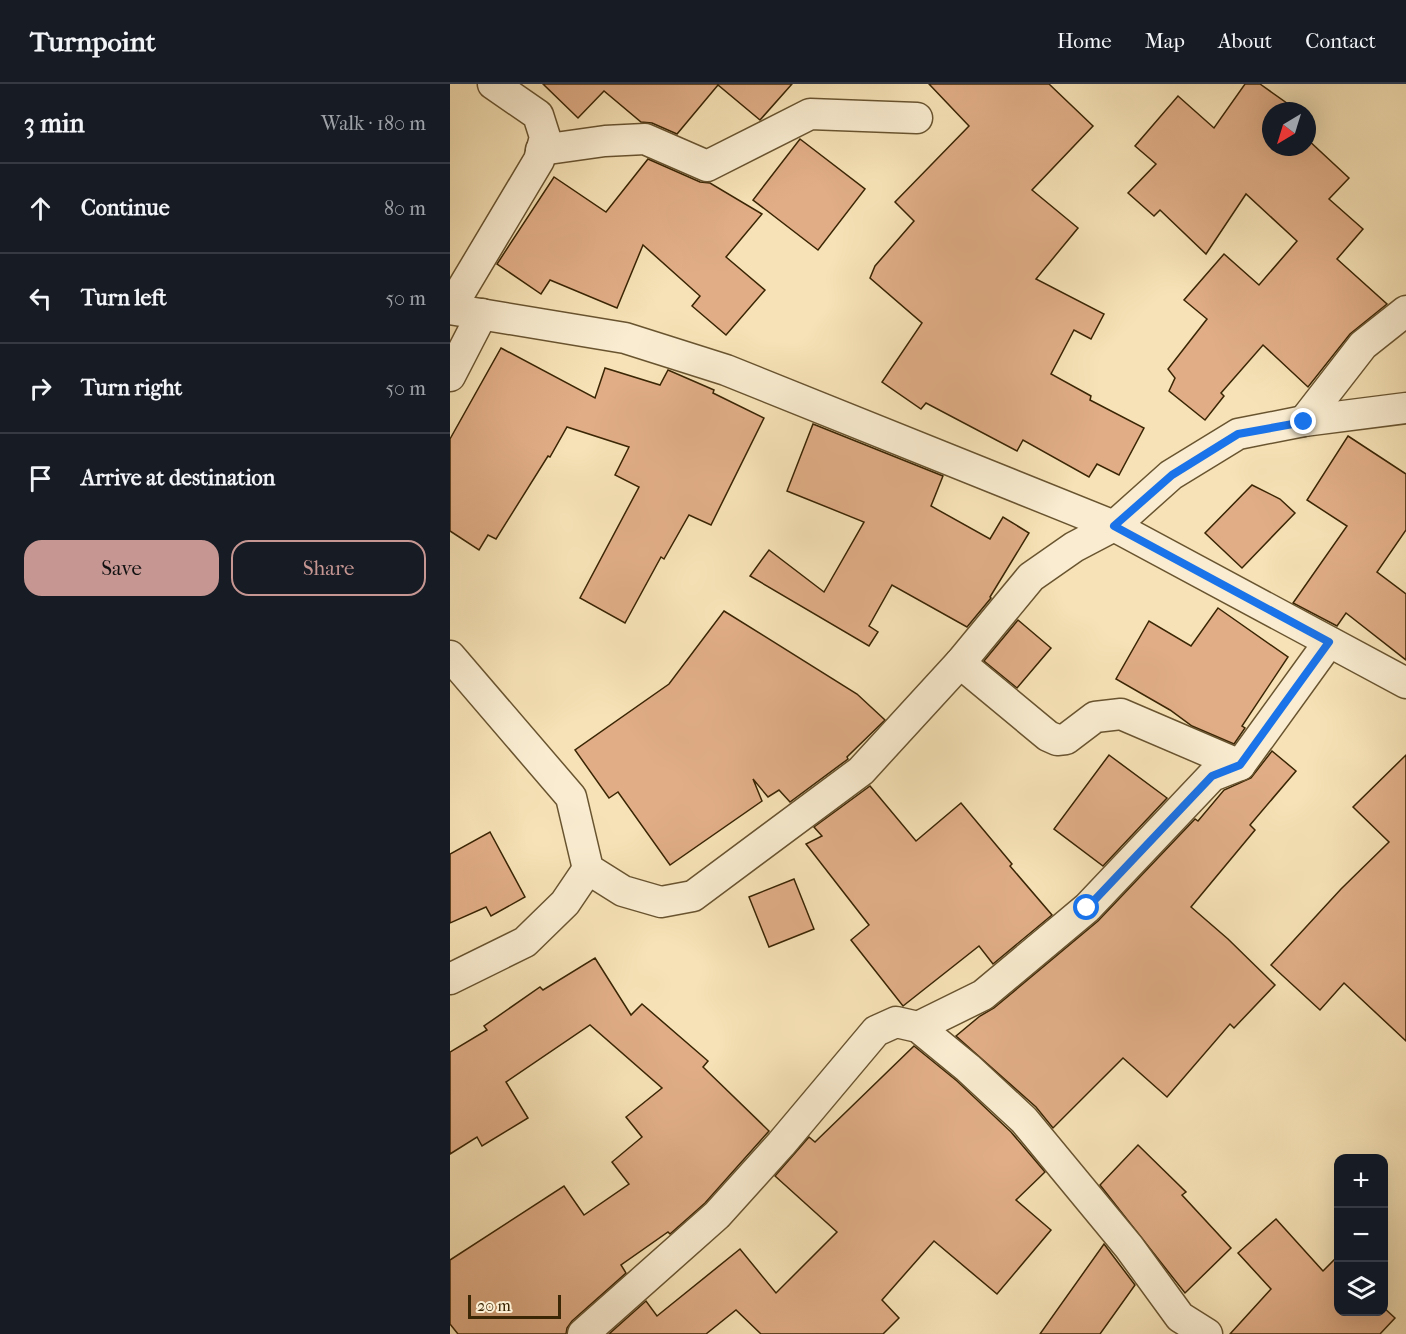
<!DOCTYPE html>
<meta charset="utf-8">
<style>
:root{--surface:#171b24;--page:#20242c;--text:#f1f3f6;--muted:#9ea1a6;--line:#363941;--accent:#c59692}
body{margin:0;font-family:"IM FELL French Canon",serif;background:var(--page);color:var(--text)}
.controls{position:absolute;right:18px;bottom:18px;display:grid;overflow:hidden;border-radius:12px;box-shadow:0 6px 24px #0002}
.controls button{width:54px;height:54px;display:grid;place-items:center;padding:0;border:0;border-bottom:2px solid var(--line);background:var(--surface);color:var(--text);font:30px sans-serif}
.compass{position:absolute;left:812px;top:18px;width:54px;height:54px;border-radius:50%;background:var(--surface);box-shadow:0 6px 24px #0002;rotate:218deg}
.scale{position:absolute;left:18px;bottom:15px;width:93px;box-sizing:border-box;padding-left:6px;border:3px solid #3a2504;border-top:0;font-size:16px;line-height:21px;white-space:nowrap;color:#3a2504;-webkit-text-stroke:4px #f9ecd0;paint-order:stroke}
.stop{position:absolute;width:18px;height:18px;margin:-14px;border:4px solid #1a73e8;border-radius:50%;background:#fff}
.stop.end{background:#1a73e8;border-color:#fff;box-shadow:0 2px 6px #0008}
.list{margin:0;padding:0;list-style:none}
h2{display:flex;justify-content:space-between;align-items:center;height:78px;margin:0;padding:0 24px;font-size:26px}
h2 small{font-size:20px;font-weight:400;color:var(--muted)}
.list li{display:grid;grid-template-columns:39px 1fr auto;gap:18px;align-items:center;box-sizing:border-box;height:90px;padding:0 24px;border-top:2px solid var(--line)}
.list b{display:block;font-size:22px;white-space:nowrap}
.list em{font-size:20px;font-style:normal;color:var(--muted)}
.actions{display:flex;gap:12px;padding:18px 24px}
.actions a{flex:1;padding:14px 0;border:2px solid var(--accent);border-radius:18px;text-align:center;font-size:21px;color:var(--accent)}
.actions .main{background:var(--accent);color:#111}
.icon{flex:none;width:33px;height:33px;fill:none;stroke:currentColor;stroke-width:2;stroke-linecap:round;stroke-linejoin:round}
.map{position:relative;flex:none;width:956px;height:1250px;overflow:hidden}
header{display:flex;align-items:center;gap:36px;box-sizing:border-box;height:84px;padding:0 30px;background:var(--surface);border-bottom:2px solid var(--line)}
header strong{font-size:28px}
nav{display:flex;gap:33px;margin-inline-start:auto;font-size:21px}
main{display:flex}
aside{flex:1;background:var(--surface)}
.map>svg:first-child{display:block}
</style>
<header>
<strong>Turnpoint</strong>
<nav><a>Home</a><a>Map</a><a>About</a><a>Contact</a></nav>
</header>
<main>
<aside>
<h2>3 min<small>Walk · 180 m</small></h2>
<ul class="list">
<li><svg class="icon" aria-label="ahead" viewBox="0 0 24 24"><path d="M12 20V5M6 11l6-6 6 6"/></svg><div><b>Continue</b></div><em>80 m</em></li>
<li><svg class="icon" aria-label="left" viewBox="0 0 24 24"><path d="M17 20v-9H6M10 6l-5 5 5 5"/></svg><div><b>Turn left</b></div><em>50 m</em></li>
<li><svg class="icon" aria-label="right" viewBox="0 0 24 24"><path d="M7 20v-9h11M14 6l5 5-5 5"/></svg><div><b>Turn right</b></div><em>50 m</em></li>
<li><svg class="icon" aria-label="arrive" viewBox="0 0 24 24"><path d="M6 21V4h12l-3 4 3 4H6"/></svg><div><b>Arrive at destination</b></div></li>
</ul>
<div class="actions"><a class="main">Save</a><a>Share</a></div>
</aside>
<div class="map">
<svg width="956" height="1250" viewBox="0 0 956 1250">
<rect width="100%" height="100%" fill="#f6e2b6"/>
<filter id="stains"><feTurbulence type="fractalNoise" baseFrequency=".00333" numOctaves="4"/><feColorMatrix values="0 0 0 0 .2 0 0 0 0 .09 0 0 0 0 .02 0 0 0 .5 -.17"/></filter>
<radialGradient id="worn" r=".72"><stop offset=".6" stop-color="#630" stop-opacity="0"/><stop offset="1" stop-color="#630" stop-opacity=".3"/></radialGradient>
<g fill="#e0ad86" stroke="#3a2504" stroke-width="1.5">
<path d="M93,0h249l-32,36 -42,-35 -41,49 -25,-11 -11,-1 -37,-31 -26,27z"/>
<path d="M479,0h120l44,42 -61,64 46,38 -42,51 68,35 -13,25 -17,-9 -23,44 40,22 -1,4 54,28 -25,47 -22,-11 -8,13 -66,-37 -6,11 -91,-48 -5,6 -39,-27 40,-59 -52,-45 5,-12 39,-45 -19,-19 74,-76z"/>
<path d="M795,0h15l38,27h-27v36h36v-8l42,39 -20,21 34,30 -26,30 50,45 -37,30 -42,53 -45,-42 -42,48 3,3 -19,24 -36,-29 6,-13 -7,-9 39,-50 -23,-19 40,-46 35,31 38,-44 -51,-47 -40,60 -46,-44 -6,6 -26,-23 28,-29 -21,-18 43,-50 36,32z"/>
<path d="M350,55l65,50 -47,61 -65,-50z"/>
<path d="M198,75l52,23 10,1 52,31 -36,43 39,33 -39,45 -34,-29 8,-10 -57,-51 -26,63 -67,-28 -9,14 -44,-30 57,-87 52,35z"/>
<path d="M51,264l94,50 10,-30 55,17 8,-15 46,20 -1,3 51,25 -53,107 -22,-10 -25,44 -3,-2 -36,66 -45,-25 59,-111 -24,-12 14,-28 -62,-20 -17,30 -2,-1 -52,83 -8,-4 -9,15 -29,-19v-92z"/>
<path d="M363,340l130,52 -12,30 59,33 13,-22 26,16 -39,64 1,1 -24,29 -75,-42 -23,41 9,6 -9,14 -119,-70 19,-26 55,42 40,-70 -77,-31z"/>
<path d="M898,352l58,38v56l-29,42 29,22v66l-60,-47 -9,13 -44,-23 54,-77 -40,-26z"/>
<path d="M802,401l28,14 15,14 -53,55 -37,-35z"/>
<path d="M768,524l70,49 -46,69 3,2 -11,16 -42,-18 -22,-16 -54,-31 33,-58 42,25z"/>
<path d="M274,527l133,83 28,26 -38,37 1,2 -58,43 -11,-12 -11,7 -15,-18 9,22 -92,64 -52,-73 -9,6 -34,-48 94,-66z"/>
<path d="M568,536l33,28 -34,40 -33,-27z"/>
<path d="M822,667l24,20 -46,54 5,5 -64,77 37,32 47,46 -41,43 -4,-4 -63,73 -44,-39 -70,70 -17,-21 -80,-71 24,-20 14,-8 104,-87 97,-102 3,2 26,-31 27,-12z"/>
<path d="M659,671l58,43 -64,68 -49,-37z"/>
<path d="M956,671v286l-62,-58 -24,27 -49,-45 70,-76 48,-47 -36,-35z"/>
<path d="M420,702l46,55 45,-38 51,61 -2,2 42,49 -59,49 -14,-18 -76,60 -52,-66 18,-15 -63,-81 16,-8 -8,-9z"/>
<path d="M40,748l35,65 -34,19 -5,-9 -36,16v-69z"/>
<path d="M344,795l20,50 -45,18 -20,-50z"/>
<path d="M145,874l36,57 11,-11 66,57 -5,6 66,64 -64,72 -35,31 -2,-2 -47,33 5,8 -54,48 -5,7 -1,6h-108l-8,-10v-64l114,-74 20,29 45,-31 -17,-22 30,-25 -16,-20 36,-29 -72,-63 -84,57 22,36 -46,28 -5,-9 -27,17v-102l37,-22 -3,-4 56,-39 3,3z"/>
<path d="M464,962l43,35 54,51 34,40 -29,28 35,30 -54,64 -63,-53 -52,59 17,18 -16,16h-122l-25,-24 -30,24h-97l37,-33 11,15 83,-67 36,44 61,-61 -62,-56 34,-39 6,5z"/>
<path d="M688,1061l48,47 -4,3 49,53 -46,45 -85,-108z"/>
<path d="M826,1135l47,52 12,-12 3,4v48h45v-4l12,11 -15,16h-150l41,-45 -33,-36z"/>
<path d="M654,1160l31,41 -35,49h-60z"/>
</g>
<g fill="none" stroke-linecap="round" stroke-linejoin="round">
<g stroke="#695430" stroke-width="33">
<g id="minor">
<path d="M91,66l64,-9 40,-2 62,27 103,-52 107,4"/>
<path d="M0,225l175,29 101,32 388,156 292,157"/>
<path d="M0,225l89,-149 6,-23 -7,-22 -45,-31"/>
<path d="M0,292l32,-62"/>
<path d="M854,337l59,-76 43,-34"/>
<path d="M0,572l121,141 17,72 35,22 38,11 32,-6 168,-125 99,-108 71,-86 43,-30 40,-21 57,-51 67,-41 66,-13 102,-13"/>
<path d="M510,579l88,73 9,4 9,-1 29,-22 26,-3 119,51"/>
<path d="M0,895l75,-37 40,-39 23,-34"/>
<path d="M468,943l65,-32 104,-87 125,-132 28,-11 89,-123"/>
<path d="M133,1250l134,-119 64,-71 95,-113 20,-9 22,5 50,41 56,52 105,127 51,70 27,17"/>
</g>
</g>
<use href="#minor" stroke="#f9ecd0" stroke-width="30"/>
</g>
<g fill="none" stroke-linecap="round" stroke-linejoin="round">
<path stroke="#1a73e8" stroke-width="8" d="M637,824l125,-132 28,-11 89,-123 -215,-116 58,-51 66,-41 66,-12"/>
</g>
<rect width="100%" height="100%" filter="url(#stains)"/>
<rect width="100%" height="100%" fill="url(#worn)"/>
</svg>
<div class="controls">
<button>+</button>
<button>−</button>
<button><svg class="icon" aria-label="layers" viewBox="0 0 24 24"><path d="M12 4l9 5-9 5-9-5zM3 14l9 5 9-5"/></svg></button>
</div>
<svg class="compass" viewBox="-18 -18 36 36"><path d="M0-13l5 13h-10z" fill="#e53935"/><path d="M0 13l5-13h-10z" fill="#9ea1a6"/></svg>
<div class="scale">20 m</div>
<div class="stop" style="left:637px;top:824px"></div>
<div class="stop end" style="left:854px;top:338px"></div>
</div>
</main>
